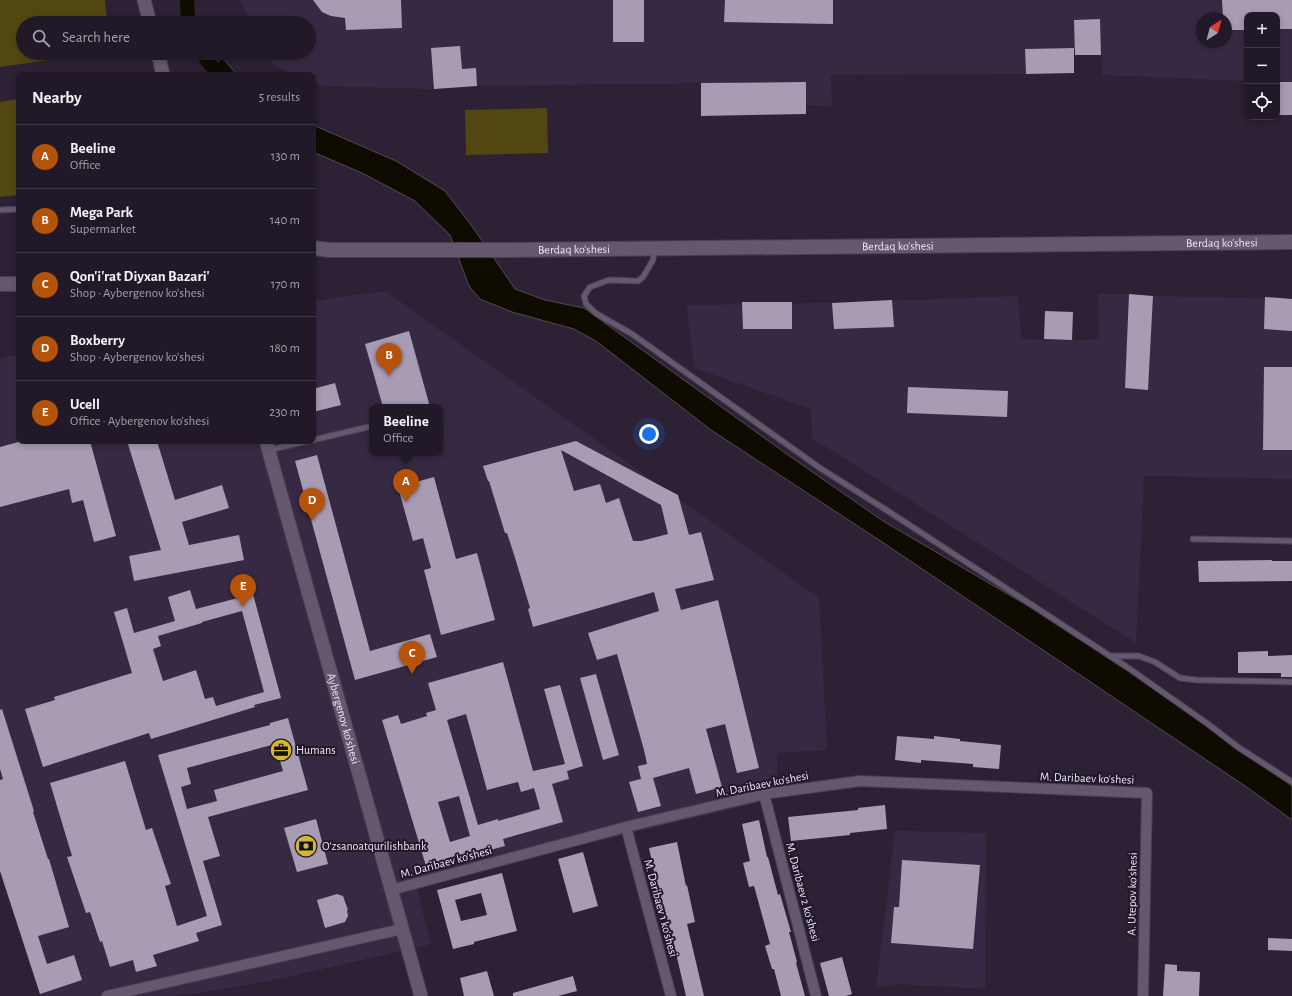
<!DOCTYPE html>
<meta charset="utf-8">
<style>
:root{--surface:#211928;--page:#2d2634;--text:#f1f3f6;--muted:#a2a0a8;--line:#3e3845;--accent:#b45309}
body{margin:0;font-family:"Alegreya Sans",sans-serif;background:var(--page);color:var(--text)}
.controls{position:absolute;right:12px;top:12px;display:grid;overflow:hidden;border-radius:8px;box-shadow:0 2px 6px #0003}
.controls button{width:36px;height:36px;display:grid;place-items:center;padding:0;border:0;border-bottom:1px solid var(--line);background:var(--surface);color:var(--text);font:20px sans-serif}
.compass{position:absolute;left:1196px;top:12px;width:36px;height:36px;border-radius:50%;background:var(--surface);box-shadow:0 2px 6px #0003;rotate:36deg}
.you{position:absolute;left:649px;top:434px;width:14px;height:14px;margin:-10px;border:3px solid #fff;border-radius:50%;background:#1a73e8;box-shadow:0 0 0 6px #1a73e833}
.badge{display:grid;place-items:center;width:26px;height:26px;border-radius:50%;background:var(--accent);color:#fff;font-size:13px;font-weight:700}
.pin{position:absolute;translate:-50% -33px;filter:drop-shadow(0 1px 2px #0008)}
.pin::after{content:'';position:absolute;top:21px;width:14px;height:12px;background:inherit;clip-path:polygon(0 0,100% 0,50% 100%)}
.popup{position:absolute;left:369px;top:404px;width:74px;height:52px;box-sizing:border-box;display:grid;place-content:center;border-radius:8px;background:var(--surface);filter:drop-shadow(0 1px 3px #0005);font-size:13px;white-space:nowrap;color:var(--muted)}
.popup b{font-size:15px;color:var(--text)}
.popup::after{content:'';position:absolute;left:50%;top:100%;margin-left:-8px;border:8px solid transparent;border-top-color:var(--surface)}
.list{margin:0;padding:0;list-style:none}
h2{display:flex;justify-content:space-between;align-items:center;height:52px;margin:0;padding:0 16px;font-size:17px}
h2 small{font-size:13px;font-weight:400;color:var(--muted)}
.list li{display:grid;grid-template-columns:26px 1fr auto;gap:12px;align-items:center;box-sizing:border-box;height:64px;padding:0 16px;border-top:1px solid var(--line)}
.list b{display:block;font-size:15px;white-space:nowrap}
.list p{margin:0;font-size:13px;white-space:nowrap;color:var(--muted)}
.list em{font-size:13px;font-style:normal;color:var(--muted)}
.icon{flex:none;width:22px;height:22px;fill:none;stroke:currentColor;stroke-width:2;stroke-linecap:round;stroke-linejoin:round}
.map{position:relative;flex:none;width:1292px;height:996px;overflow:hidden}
.search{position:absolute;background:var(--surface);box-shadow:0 2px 6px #0003;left:16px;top:16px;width:300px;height:44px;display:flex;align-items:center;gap:10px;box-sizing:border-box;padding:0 14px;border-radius:22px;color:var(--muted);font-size:15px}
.panel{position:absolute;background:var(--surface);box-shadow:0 2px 6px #0003;left:16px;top:72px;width:300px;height:372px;border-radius:8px}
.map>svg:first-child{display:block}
</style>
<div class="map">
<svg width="1292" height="996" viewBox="0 0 1292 996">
<rect width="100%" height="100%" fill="#2c2135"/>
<g fill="#372943" fill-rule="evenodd">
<path d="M240,0h485v21l108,2v-23h459v82h-15v-67h-30v66l-145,-6 -2,-56 -26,1 1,28 -50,1 1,25 -195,1 1,32 -26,-2v-23l-329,4 -43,3 -112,-3 -9,-4v-7h-16l-24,-10 -6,-12h42v-30h-57zM1202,18h24v24h-24z"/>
<path d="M385,291l434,307 8,152 -50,3v45l-361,87 15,59 -147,34 -60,11 -50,7h-134l-40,-125v-512l19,-5v87h294v-140zM372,407h68v46h-68z"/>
<path d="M1098,294h31l-4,94 23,1 5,-93 139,3v180l-148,-3 -8,167 -324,-205 -1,-29 -117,-41 -7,-63 145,-2 186,-7 3,43 51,1 27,-1z"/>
<path d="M895,831l91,2 -1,156 -88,-5 -21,4z"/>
</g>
<g fill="#534711">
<path d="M0,0h105l2,23h-84v30h76l-99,14z"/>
<path d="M18,99l1,96 -19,2v-95z"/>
<path d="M547,108l1,45 -82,2 -1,-45z"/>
</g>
<g fill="#0f0b00" stroke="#524d4a">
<path d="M222,57l15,18h-30z"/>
<path d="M313,125l83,36 49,30 29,38 41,60 30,11 39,8 204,147 95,66 191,112 218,153v34l-41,-30 -208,-140 -167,-112 -165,-108 -115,-89 -22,-12 -62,-17 -32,-13 -11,-13 -19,-51 -35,-34 -53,-28 -49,-21z"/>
</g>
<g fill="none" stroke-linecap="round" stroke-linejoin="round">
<g stroke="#0f0b00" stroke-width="14">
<path d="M187,0l1,23"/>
<path d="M203,53l5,9 12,13"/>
</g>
</g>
<g fill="#a89bb4" fill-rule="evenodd">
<path d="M313,0h88l1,28 -56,2 -1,-12 -14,-2 -9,-4z"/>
<rect x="613" y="0" width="31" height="42"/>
<path d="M725,0h108v24l-109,-2z"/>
<path d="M1222,0h70v29h-15v-14h-30v15h-21v-12h-3z"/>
<path d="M1100,19l1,36h-26l-1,-35z"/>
<path d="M460,46l2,23 14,-1 1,18 -43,3 -3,-41z"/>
<path d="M1074,48v25l-48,1 -1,-25z"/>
<path d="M806,82v32l-105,2v-33z"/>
<rect x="1277" y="82" width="15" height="33"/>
<path d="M1129,294l24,2 -5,94 -23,-2z"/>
<path d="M1265,297l27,2v32l-28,-2z"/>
<path d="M892,300l2,27 -60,2 -2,-26z"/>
<path d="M742,302h50v27h-49z"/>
<path d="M1045,311l28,1 -1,28 -28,-1z"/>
<path d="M409,331l21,76h-47l-18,-63z"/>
<path d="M1264,367h28v83h-29z"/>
<path d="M335,383l6,22 -28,7v-23z"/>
<path d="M908,387l100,4 -1,26 -100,-4z"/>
<path d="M22,441h68l26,95 -22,6 -11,-42 -11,3 -3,-14 -69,18v-60z"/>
<path d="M127,441h30l18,59 47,-15 7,23 -47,14 7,23 50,-10 5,25 -110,21 -5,-25 32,-6z"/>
<path d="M576,441l102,54 11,40 12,-3 13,48 -39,9 6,21 37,-10 41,168 -22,5 -12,-49 -19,5 16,58 -26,7 -7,-26 -36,10 8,28 -23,6 -9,-30 12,-3 -3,-13 9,-2 -3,-14 -27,-96 -20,6 -9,-27 71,-22 -5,-19 -121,35 -5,-18 2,-1 -14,-47 -9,-28h-2l-16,-52h-1l-5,-15zM561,450l100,55 7,29 -27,7h-8l-14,-43 -13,5 -6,-19 -26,7z"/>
<path d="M317,455l53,196 60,-17 7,23 -82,23 -60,-219z"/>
<path d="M434,477l22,82 21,-6 18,67 -54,15 -17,-65 7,-2 -8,-30 -10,3 -15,-54z"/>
<path d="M1272,560v1h20v20l-93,1 -1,-21z"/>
<path d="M190,590l6,19 57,-15 28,104 -27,7 1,2 -104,32 -2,-6 -106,34 -18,-58 30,-9 -1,-3 78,-24 -18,-61 13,-4 7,25 41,-12 -7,-24zM242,611l22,81 -48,14 -3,-9 -8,2 -9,-29 -33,11 -10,-32 8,-3 -3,-10 44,-13v-1z"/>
<path d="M1268,651v5l24,-1v22h-11v-4h-43v-21z"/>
<path d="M503,662l30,109 32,-7 -21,-75 16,-4 23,81 -16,5 2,8 -17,5 11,38 -60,17 2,7 -30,8v-2l-49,14 -44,-146 16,-5 3,9 26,-8 -1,-3 10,-3 -8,-27zM466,714l21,76 31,-8 3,10 13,-4 6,21 -42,12v-2l-20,6 -31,-105zM459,796l11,40 -20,6 -12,-40z"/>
<path d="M596,674l23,81 -16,5 -23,-82z"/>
<path d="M2,709l32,102 -1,1 15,47h1l20,68 -31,9 9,28 27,-9 8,25 -42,14 -40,-123v-91l3,-1 -3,-10v-59z"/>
<path d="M288,718l20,72 -100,27 12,39 -17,5 19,64 -26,8 3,8 -46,14 4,11 -21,6 -3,-12 -23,7 -8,-26 -2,1 -10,-30 -4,1 -19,-56 5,-1 -22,-73 75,-22 21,69 6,-2 19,56 -6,2 12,40 30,-10 -49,-161 112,-30v-2zM275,744l8,27 -69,19 3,11 -30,8 -6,-22 10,-3 -4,-16z"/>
<path d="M897,736l37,3v-3l26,3v2l41,4 -2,24 -26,-2v-3l-52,-4v3l-26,-3z"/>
<path d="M885,805l2,24 -37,4v2l-59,6 -3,-24 70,-7v-2z"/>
<path d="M316,819l12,45 -31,8 -13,-44z"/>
<path d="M759,820l8,37h1l10,38 2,-1 11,38h-2l8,30 -1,1 9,33h-24l-7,-27h-2l-7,-23 5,-2 -16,-58 -5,1 -6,-24 7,-2 -8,-37z"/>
<path d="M677,842l9,44 1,-1 8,37 -8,2 17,72h-18l-16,-68h-2l-10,-43h-1l-8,-37z"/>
<path d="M583,852l15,54 -25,7 -15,-54z"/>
<path d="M902,860l78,5 -7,84 -82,-6 3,-36h5z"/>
<path d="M502,873l15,58 -43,11v2l-21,5 -16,-59zM481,893l6,22 -26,6 -6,-21z"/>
<path d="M337,894l6,2 5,14h-1l1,6 -3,6 -20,6 -8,-28z"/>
<path d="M1268,938l24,1v12l-24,-1z"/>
<path d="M842,957l10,37 -6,2h-17l-9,-33z"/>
<path d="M1165,964l12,1v6l23,1 -1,24h-36z"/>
<path d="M487,971l7,25h-30l-4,-18z"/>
<path d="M573,976l4,15 -19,5h-45v-3z"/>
</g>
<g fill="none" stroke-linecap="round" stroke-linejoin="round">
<g stroke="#483f50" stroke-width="7">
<g id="service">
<path d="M0,210l19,-1"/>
<path d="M654,250l-1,10 -10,17 -5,4 -29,-1 -19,7 -6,9 2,8 11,10 35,20 188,134 71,45 236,154 81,57 30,23 54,35"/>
<path d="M313,440l55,-13"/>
<path d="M269,450l39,-9"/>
<path d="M1193,539l99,2"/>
<path d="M1111,656h28l16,6 25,16 17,2 95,2"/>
</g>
</g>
<g stroke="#483f50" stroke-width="12">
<g id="minor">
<path d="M764,794l52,202"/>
<path d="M626,827l45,169"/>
<path d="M391,890l235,-63 138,-33 96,-13 287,12 -4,203"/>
<path d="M107,996l295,-67"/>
</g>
</g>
<g stroke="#483f50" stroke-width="15">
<g id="tertiary">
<path d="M144,0l6,23"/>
<path d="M158,53l5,22"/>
<path id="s1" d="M266,441l155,555"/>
</g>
</g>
<g stroke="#483f50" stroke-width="16">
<g id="secondary">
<path id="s2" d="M313,248l17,2h174l788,-8"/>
<path d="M0,284h19"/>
</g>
</g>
<use href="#service" stroke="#64586f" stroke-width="5"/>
<use href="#minor" stroke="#64586f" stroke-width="10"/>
<use href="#tertiary" stroke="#64586f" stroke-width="13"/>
<use href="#secondary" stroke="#64586f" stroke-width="14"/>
</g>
<defs>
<g id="office-disc" transform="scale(1.15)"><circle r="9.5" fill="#d2b736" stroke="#22182b"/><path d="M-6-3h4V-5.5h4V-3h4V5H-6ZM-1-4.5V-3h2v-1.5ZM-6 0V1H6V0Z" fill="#111"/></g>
<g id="bank-disc" transform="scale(1.15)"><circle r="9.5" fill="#d2b736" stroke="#22182b"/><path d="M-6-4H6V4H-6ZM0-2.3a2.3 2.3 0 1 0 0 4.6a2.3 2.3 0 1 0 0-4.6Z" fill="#111"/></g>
</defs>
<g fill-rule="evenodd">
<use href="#office-disc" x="281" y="750"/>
<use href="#bank-disc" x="306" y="846"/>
</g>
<g text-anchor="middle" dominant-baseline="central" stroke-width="4" stroke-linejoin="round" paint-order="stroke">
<g font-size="12" fill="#eee7f5" stroke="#22182b">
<text stroke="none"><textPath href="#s2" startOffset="909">Berdaq ko'shesi</textPath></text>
<text stroke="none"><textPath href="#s2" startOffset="585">Berdaq ko'shesi</textPath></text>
<text stroke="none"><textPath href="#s2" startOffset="261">Berdaq ko'shesi</textPath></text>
<text stroke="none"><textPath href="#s1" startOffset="288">Aybergenov ko'shesi</textPath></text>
<text transform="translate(1087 778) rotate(2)">M. Daribaev ko'shesi</text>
<text transform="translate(762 784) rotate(-11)">M. Daribaev ko'shesi</text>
<text transform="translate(446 862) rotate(-15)">M. Daribaev ko'shesi</text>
<text transform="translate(803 892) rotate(75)">M. Daribaev 2 ko'shesi</text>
<text transform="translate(1132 894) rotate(-89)">A. Utepov ko'shesi</text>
<text transform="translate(661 908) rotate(75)">M. Daribaev 1 ko'shesi</text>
</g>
<g font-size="12" fill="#eee7f5" stroke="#22182b" text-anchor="start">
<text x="296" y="750">Humans</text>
<text x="322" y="846">Oʻzsanoatqurilishbank</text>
</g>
</g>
</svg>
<div class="controls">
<button>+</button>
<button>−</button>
<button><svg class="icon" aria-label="locate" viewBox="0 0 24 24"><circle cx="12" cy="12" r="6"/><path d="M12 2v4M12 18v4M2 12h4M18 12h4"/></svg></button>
</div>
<svg class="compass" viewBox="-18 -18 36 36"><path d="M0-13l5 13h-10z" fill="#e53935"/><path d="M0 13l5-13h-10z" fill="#a2a0a8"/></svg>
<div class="you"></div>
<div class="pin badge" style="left:406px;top:502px">A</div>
<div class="popup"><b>Beeline</b>Office</div>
<div class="pin badge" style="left:389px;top:376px">B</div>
<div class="pin badge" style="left:412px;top:674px">C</div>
<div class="pin badge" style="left:312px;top:521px">D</div>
<div class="pin badge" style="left:243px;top:607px">E</div>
<div class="search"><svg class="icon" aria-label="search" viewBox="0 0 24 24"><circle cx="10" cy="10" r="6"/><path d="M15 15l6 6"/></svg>Search here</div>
<section class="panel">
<h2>Nearby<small>5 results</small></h2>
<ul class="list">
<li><span class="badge">A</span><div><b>Beeline</b><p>Office</p></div><em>130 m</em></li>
<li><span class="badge">B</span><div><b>Mega Park</b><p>Supermarket</p></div><em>140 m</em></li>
<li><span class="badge">C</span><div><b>Qon'i'rat Diyxan Bazari'</b><p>Shop · Aybergenov ko'shesi</p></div><em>170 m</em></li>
<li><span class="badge">D</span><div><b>Boxberry</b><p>Shop · Aybergenov ko'shesi</p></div><em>180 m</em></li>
<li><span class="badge">E</span><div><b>Ucell</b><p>Office · Aybergenov ko'shesi</p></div><em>230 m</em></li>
</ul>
</section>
</div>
